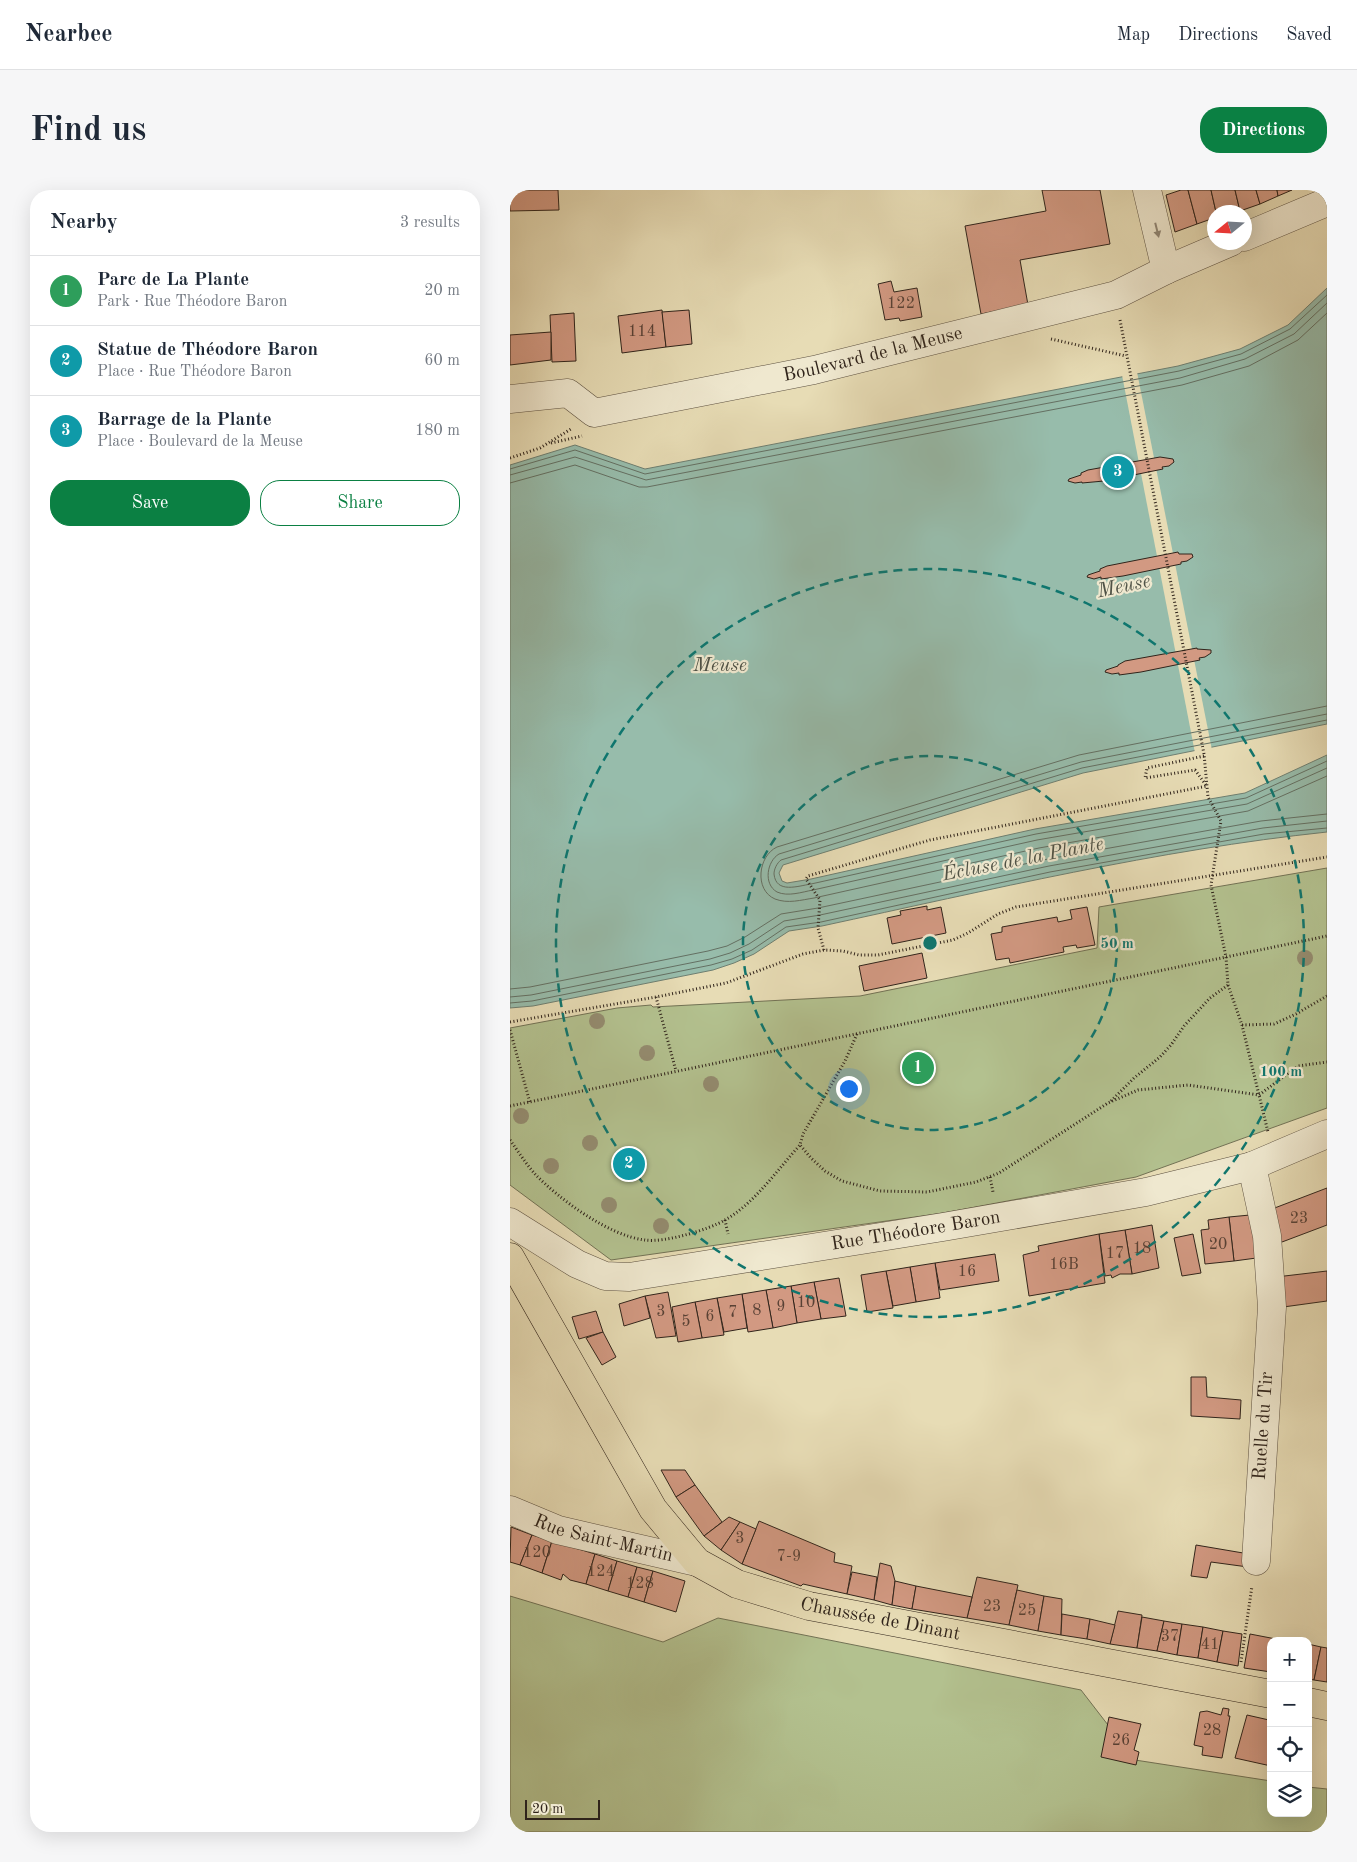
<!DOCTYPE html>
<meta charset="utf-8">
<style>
:root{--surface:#fff;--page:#f6f6f7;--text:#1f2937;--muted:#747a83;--line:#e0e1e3;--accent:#0b8043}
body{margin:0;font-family:"Old Standard TT",serif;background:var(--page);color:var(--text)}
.controls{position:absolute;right:15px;bottom:15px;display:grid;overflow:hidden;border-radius:10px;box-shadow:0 5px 20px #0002}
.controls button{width:45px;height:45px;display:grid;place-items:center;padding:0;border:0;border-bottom:1px solid var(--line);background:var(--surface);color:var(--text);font:25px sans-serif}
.compass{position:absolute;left:697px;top:15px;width:45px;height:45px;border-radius:50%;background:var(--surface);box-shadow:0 5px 20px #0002;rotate:252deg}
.scale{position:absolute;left:15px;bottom:12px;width:75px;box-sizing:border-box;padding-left:5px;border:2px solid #30241b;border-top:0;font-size:14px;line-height:18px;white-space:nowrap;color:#30241b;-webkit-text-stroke:4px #efe8cf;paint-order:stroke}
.you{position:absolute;left:338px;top:898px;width:18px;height:18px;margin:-12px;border:4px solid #fff;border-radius:50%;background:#1a73e8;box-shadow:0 0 0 8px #1a73e833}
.badge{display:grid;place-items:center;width:32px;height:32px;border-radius:50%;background:var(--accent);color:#fff;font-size:16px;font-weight:700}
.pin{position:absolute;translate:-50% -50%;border:2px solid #fff;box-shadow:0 1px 5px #0006}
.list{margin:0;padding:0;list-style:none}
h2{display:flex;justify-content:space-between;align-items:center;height:65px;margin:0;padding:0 20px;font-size:21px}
h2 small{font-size:16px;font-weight:400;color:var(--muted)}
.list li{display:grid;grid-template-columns:32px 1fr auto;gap:15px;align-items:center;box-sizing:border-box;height:70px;padding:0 20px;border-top:1px solid var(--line)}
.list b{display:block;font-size:19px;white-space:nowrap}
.list p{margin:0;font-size:16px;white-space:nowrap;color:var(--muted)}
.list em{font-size:16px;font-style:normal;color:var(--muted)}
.actions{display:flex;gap:10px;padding:15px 20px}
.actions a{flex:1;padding:11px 0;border:1px solid var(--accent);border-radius:20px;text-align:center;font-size:18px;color:var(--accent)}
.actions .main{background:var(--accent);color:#fff}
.icon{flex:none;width:28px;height:28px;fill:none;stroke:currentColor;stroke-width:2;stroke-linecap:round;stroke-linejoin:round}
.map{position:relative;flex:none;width:817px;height:1642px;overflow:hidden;border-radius:20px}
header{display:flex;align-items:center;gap:30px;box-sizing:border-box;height:70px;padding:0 25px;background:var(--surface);border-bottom:1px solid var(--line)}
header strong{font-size:24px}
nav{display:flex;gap:28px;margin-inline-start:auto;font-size:18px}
.intro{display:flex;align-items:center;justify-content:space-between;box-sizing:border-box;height:120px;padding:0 30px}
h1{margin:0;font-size:35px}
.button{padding:12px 22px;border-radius:20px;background:var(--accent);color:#fff;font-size:18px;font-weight:700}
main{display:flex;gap:30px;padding:0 30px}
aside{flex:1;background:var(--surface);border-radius:20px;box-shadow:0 5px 20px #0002}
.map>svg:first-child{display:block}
</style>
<header>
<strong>Nearbee</strong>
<nav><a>Map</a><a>Directions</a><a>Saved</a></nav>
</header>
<div class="intro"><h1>Find us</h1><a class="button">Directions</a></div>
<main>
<aside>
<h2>Nearby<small>3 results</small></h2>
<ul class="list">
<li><span class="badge" style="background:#2e9e5b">1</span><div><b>Parc de La Plante</b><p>Park · Rue Théodore Baron</p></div><em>20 m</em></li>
<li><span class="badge" style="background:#0f9aa8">2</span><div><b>Statue de Théodore Baron</b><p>Place · Rue Théodore Baron</p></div><em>60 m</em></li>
<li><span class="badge" style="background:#0f9aa8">3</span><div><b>Barrage de la Plante</b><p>Place · Boulevard de la Meuse</p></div><em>180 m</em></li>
</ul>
<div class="actions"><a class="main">Save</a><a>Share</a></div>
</aside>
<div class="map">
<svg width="817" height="1642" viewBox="0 0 817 1642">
<rect width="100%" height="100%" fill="#e7dcb5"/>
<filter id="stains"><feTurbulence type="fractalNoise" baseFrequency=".004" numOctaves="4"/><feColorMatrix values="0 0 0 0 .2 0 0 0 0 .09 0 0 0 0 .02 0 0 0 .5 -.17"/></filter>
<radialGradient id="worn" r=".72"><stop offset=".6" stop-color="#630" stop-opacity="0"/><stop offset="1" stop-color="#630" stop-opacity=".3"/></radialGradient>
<g fill="#b3c18f" stroke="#727255">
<path d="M817,678v240l-191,69 -193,36 -332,47 -101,-75v-157l107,-20 34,-3 2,2 207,-11 237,-48 2,-41z"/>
<path d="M0,1406l153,46 55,-24 363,72 54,70 136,21v32h37v-26l19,2v43h-817z"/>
</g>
<path fill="#97bcab" stroke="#6e7f71" d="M817,98v436l-244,49 -300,92 -4,8 3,8 5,2 24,-4 224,-50 210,-36 82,-38v77c-170,18 -338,58 -505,94l-33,5 -35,23 -20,9 -21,7 -180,36 -23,2v-543l65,-20 70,24 533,-103 62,-17 48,-24z"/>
<path fill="#e7dcb5" d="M627,182l75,378 -17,3 -73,-378z"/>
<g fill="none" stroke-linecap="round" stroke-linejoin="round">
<g stroke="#647063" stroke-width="1">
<path d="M0,279l65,-19 70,24 534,-103 62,-17 49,-25 37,-34"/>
<path d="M0,285l65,-18 71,23 534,-102 65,-19 49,-25 33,-31"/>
<path d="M0,293l65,-18 64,22h8l535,-102 67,-19 49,-26 29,-27"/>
<path d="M817,516l-248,49 -302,92c-19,9 -23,43 -2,52 13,5 26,1 39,-1l225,-50 209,-37 79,-35"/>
<path d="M817,524l-246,48 -302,92c-12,7 -16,30 -2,38 11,5 25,0 36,-2l224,-50 210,-36 80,-36"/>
<path d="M817,530l-245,48 -301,92c-4,3 -7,9 -7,14 2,20 24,12 37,10l225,-50 210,-36 81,-37"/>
<path d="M0,799l20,-2 178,-36 19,-5 18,-9 36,-23 37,-6 230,-49 213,-38 66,-7"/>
<path d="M0,807l21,-2 179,-36 20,-6 19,-9 35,-23 36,-6 229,-49 214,-38 64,-7"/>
<path d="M0,813l22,-2 179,-36 21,-6 20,-9 34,-23 35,-5 229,-50 214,-38 63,-6"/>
</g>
</g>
<g fill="#d29982" stroke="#30241b">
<path d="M0,0h48l1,20 -49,1z"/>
<path d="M532,0h58l10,54 -90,16 8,45 -47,9 -16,-88 81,-15z"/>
<path d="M671,0h7l9,34 -22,8 -9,-37z"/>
<path d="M678,0h23l5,22h-2v6l-17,6z"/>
<path d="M701,0h24l5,21 -6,1h-18z"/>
<path d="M725,0h21l4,14 -20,7z"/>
<path d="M746,0h21l1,6 -18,8z"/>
<path d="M767,0h15l-14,6z"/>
<path d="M381,91l3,11 23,-4 5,29 -22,4 -1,-3 -14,2 -7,-36z"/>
<path d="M152,120l4,37 -44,6 -4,-37z"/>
<path d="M179,120l3,34 -26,3 -4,-35z"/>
<path d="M64,123l2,48 -24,1 -2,-47z"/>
<path d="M41,142v28l-41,5v-30z"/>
<path d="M650,267l13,2 1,3 -5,4 -7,1 1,2 -59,12 -22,2v-1l-7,1 -7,-2 1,-2 12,-4v-2l7,-3z"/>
<path d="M668,362l1,2h13l1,3 -6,4 -6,1v2l-58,12 -22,3v-2l-7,2 -7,-2 1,-2 12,-4v-2l7,-3z"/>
<path d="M687,458v1l14,1v3l-6,4 -6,1 1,2 -59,12 -22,3v-2l-7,1 -7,-2 1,-2 12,-4v-1l7,-4z"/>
<path d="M417,716v4l14,-3 5,26 -54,11 -5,-26 14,-3 -1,-4z"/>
<path d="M577,717l8,38 -18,3 -1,-3 -13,2 1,5 -54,11 -1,-5 -13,2 -5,-26 11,-2v-5l55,-10 1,5 14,-3 -2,-9z"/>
<path d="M412,763l5,25 -63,13 -5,-25z"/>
<path d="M817,998v37l-45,17 -5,-2 -5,-31z"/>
<path d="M740,1025l14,42 -30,4 -5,-44z"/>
<path d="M719,1027l5,44 -29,3 -4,-34 8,-1 -1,-9z"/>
<path d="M642,1035l7,43 -27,6 -7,-44z"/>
<path d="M615,1040l7,44h-12l-8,4 -1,-3 -6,1 -6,-42z"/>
<path d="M589,1044l6,49 -76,13 -6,-41 16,-4 -1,-5z"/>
<path d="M683,1044l8,39 -19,3 -8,-38z"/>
<path d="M485,1064l4,27 -59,9 -5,-27z"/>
<path d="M425,1073l5,35 -24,4 -6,-35z"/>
<path d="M400,1077l6,35 -23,4 -7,-35z"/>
<path d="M376,1081l7,37 -26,4 -6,-37z"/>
<path d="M817,1081v30l-51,7v-31z"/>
<path d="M329,1088l7,38 -25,3 -7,-37z"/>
<path d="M304,1092l7,37 -24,4 -6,-37z"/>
<path d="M281,1096l6,37 -24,5 -7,-38z"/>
<path d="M256,1100l7,38 -25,4 -6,-38z"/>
<path d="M158,1102l8,44 -20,2 -11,-42z"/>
<path d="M232,1104l5,34 -23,4 -7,-34z"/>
<path d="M135,1106l5,22 -26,8 -5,-22z"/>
<path d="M207,1108l7,37 -22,3 -7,-36z"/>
<path d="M185,1112l7,36 -24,4 -6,-35z"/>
<path d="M86,1121l7,21 -24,7 -7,-22z"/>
<path d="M93,1142l13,25 -14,8 -16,-27z"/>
<path d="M681,1187h15l1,20 34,3 -1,19 -49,-3z"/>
<path d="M151,1280h24l10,15 -19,12z"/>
<path d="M185,1295l27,37 -18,14 -28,-39z"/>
<path d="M219,1327l11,5 -19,28 -17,-14z"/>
<path d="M249,1331l76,32 -1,9 18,4 -5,28 -44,-10 -2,2 -59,-22z"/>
<path d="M230,1332l16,7 -14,35 -21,-14z"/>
<path d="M1,1337l21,8 -12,30 -10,-3z"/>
<path d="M22,1345l20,6 -10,32 -22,-8z"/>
<path d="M42,1351l43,13 -9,30 -16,-4 -7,-6 -2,6 -19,-7z"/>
<path d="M686,1355l53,9 -1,13 -37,-5 -4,16 -16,-2z"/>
<path d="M85,1364l22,7 -9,30 -22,-7z"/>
<path d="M107,1371l20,6 -9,30 -20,-6z"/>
<path d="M370,1373l11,3 4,15 -3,24 -18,-5z"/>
<path d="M127,1377l16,4 -9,31 -16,-5z"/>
<path d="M143,1381l32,10 -9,31 -32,-10z"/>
<path d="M342,1382l25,5 -3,23 -27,-6z"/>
<path d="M467,1387l41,8 -9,40 -42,-7z"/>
<path d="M385,1391l21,5 -4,23 -20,-4z"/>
<path d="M406,1396l56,11 -5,21 -55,-9z"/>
<path d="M507,1400l27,6 -6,35 -29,-6z"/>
<path d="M534,1406l18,3 -1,36 -23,-4z"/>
<path d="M608,1421l24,4 -5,33 -27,-4z"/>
<path d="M552,1424l28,5 -3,20 -26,-4z"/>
<path d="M632,1427l22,4 -7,30 -20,-3z"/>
<path d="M580,1429l25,6 -5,19 -23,-5z"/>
<path d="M654,1431l18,3 -5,31 -20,-4z"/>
<path d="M672,1434l21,3 -5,31 -21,-3z"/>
<path d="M693,1437l20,4 -6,31 -19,-4z"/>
<path d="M713,1441l19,3 -4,32 -21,-4z"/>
<path d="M740,1444l31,6 -10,1v31l-27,-4z"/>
<path d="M798,1454l13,3 -7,33 -6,-1z"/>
<path d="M811,1457l6,1v34l-13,-2z"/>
<path d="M713,1518l6,1 -1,7h2l-8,42 -20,-3 1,-8 -9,-2 6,-33 7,-1 14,4z"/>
<path d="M737,1525l22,5v7h2v39l-36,-8z"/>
<path d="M599,1527l32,7 -7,26 5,2 -3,13 -35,-8z"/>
</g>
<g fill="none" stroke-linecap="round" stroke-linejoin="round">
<g stroke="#5e5242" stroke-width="29">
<g id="minor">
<path d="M637,0l19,80"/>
<path d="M734,47l83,-35"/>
<path id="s1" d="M0,209l58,-6 26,20 220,-43 302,-75 50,-25 65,-28"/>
<path d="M742,976l15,70 5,71 -16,254"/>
<path id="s2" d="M0,1032l67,42 28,12 24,1 314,-50 203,-35 106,-26 75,-32"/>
<path id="s3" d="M0,1320l48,20 139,32"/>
</g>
</g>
<g stroke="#30241b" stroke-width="29">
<g id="major">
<path id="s4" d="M0,1067l143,252 44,53 40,22 72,22 462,88"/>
<path d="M798,1512l19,4"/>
</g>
</g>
<g stroke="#30241b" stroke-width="3" stroke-dasharray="1 2.5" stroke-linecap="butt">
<path d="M610,130l84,434 4,43 13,24 -10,64 15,72 2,28 14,40 26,107"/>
<path d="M541,149l75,17"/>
<path d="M41,253l31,-7"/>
<path d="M0,268l30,-10 31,-19"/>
<path d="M694,566l-57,12 -2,10 50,-8 11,15"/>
<path d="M314,760l-6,-22 2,-28 -14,-21 2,-3 122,-36 277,-54"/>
<path d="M146,807l20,74"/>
<path d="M0,832l146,-25 70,-14 77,-29 21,-4 19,1 16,4h19l75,-15 15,-7 30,-19 18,-7 311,-50"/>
<path d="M732,835l32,-1 22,-10 31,-18"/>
<path d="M0,840l20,73"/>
<path d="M347,844l-12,27 -42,73 -3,11 11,13 14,13 17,10 38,10 47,1 49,-10 23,-9 109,-70 30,-13 50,-5 71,10 39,-29 29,-4"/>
<path d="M601,911l23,-23 26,-21 11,-12 13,-19 26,-28 18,-13"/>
<path d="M0,916l817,-170"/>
<path d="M0,950c8,11 16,24 25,34 24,25 74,62 110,66 19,3 63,-10 80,-20 29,-16 53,-51 75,-75"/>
<path d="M480,987l3,15"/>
<path d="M215,1030l3,14"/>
<path d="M731,1472l11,-76"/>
</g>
<use href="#minor" stroke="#efe8cf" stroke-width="28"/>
<use href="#major" stroke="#e7dcb5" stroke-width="28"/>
</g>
<g fill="#948c70">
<circle cx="795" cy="768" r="8"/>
<circle cx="87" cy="831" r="8"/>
<circle cx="137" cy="863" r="8"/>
<circle cx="201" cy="894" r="8"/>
<circle cx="11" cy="926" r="8"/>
<circle cx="80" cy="953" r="8"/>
<circle cx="41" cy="976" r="8"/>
<circle cx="99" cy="1015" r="8"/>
<circle cx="151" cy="1036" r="8"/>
</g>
<defs><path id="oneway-solid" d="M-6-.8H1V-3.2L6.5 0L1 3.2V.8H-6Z" transform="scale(1.25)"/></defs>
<use fill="#908675" href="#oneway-solid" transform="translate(647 40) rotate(76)"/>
<g fill="none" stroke="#0f766e" stroke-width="2.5" stroke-dasharray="9 6">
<circle cx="420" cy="753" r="187"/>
<circle cx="420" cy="753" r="374"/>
</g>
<g text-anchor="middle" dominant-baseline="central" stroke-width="4.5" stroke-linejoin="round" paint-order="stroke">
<g font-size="16" fill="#584135">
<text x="391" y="114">122</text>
<text x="132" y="142">114</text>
<text x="789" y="1029">23</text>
<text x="708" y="1055">20</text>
<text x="632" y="1059">18</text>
<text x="605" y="1064">17</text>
<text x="554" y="1075">16B</text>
<text x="457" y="1082">16</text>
<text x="296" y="1113">10</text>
<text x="271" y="1117">9</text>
<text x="247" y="1121">8</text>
<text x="151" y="1122">3</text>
<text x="223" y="1123">7</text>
<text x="200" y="1127">6</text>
<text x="176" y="1132">5</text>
<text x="230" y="1349">3</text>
<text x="27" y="1363">120</text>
<text x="279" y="1367">7-9</text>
<text x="91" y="1382">124</text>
<text x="130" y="1394">128</text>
<text x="482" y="1417">23</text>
<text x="517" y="1421">25</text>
<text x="660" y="1447">37</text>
<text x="700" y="1455">41</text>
<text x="702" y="1541">28</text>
<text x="611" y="1551">26</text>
</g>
<g font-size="19" fill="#30241b" stroke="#efe8cf">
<text stroke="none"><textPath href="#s1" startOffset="376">Boulevard de la Meuse</textPath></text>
<text stroke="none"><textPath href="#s2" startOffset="424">Rue Théodore Baron</textPath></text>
<text transform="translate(754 1236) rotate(-86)">Ruelle du Tir</text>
<text stroke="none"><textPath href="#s3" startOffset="98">Rue Saint-Martin</textPath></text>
<text stroke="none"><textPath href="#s4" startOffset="552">Chaussée de Dinant</textPath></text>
</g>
<g font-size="20" font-style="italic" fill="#4f5246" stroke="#efe8cf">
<text transform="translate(614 397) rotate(-12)">Meuse</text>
<text x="210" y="476">Meuse</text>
<text transform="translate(513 670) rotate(-11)">Écluse de la Plante</text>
</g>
</g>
<circle cx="420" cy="753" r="8" fill="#0f766e" stroke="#efe8cf" stroke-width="2.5"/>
<g font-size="15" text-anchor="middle" font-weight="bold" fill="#0f766e" stroke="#efe8cf" stroke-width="4.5" stroke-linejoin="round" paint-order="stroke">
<text x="607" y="758">50 m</text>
<text x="771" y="886">100 m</text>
</g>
<rect width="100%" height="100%" filter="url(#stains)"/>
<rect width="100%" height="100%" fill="url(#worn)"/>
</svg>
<div class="controls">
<button>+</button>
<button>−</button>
<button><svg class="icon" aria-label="locate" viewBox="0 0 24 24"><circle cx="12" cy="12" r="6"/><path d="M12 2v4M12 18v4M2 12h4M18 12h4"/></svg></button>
<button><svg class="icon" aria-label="layers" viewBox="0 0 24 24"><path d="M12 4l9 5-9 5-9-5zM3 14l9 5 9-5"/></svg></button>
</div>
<svg class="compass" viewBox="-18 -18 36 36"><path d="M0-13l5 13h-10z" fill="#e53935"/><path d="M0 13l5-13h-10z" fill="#747a83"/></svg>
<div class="scale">20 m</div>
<div class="you"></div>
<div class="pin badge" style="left:408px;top:878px;background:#2e9e5b">1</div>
<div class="pin badge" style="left:119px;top:974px;background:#0f9aa8">2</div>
<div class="pin badge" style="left:608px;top:282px;background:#0f9aa8">3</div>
</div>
</main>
